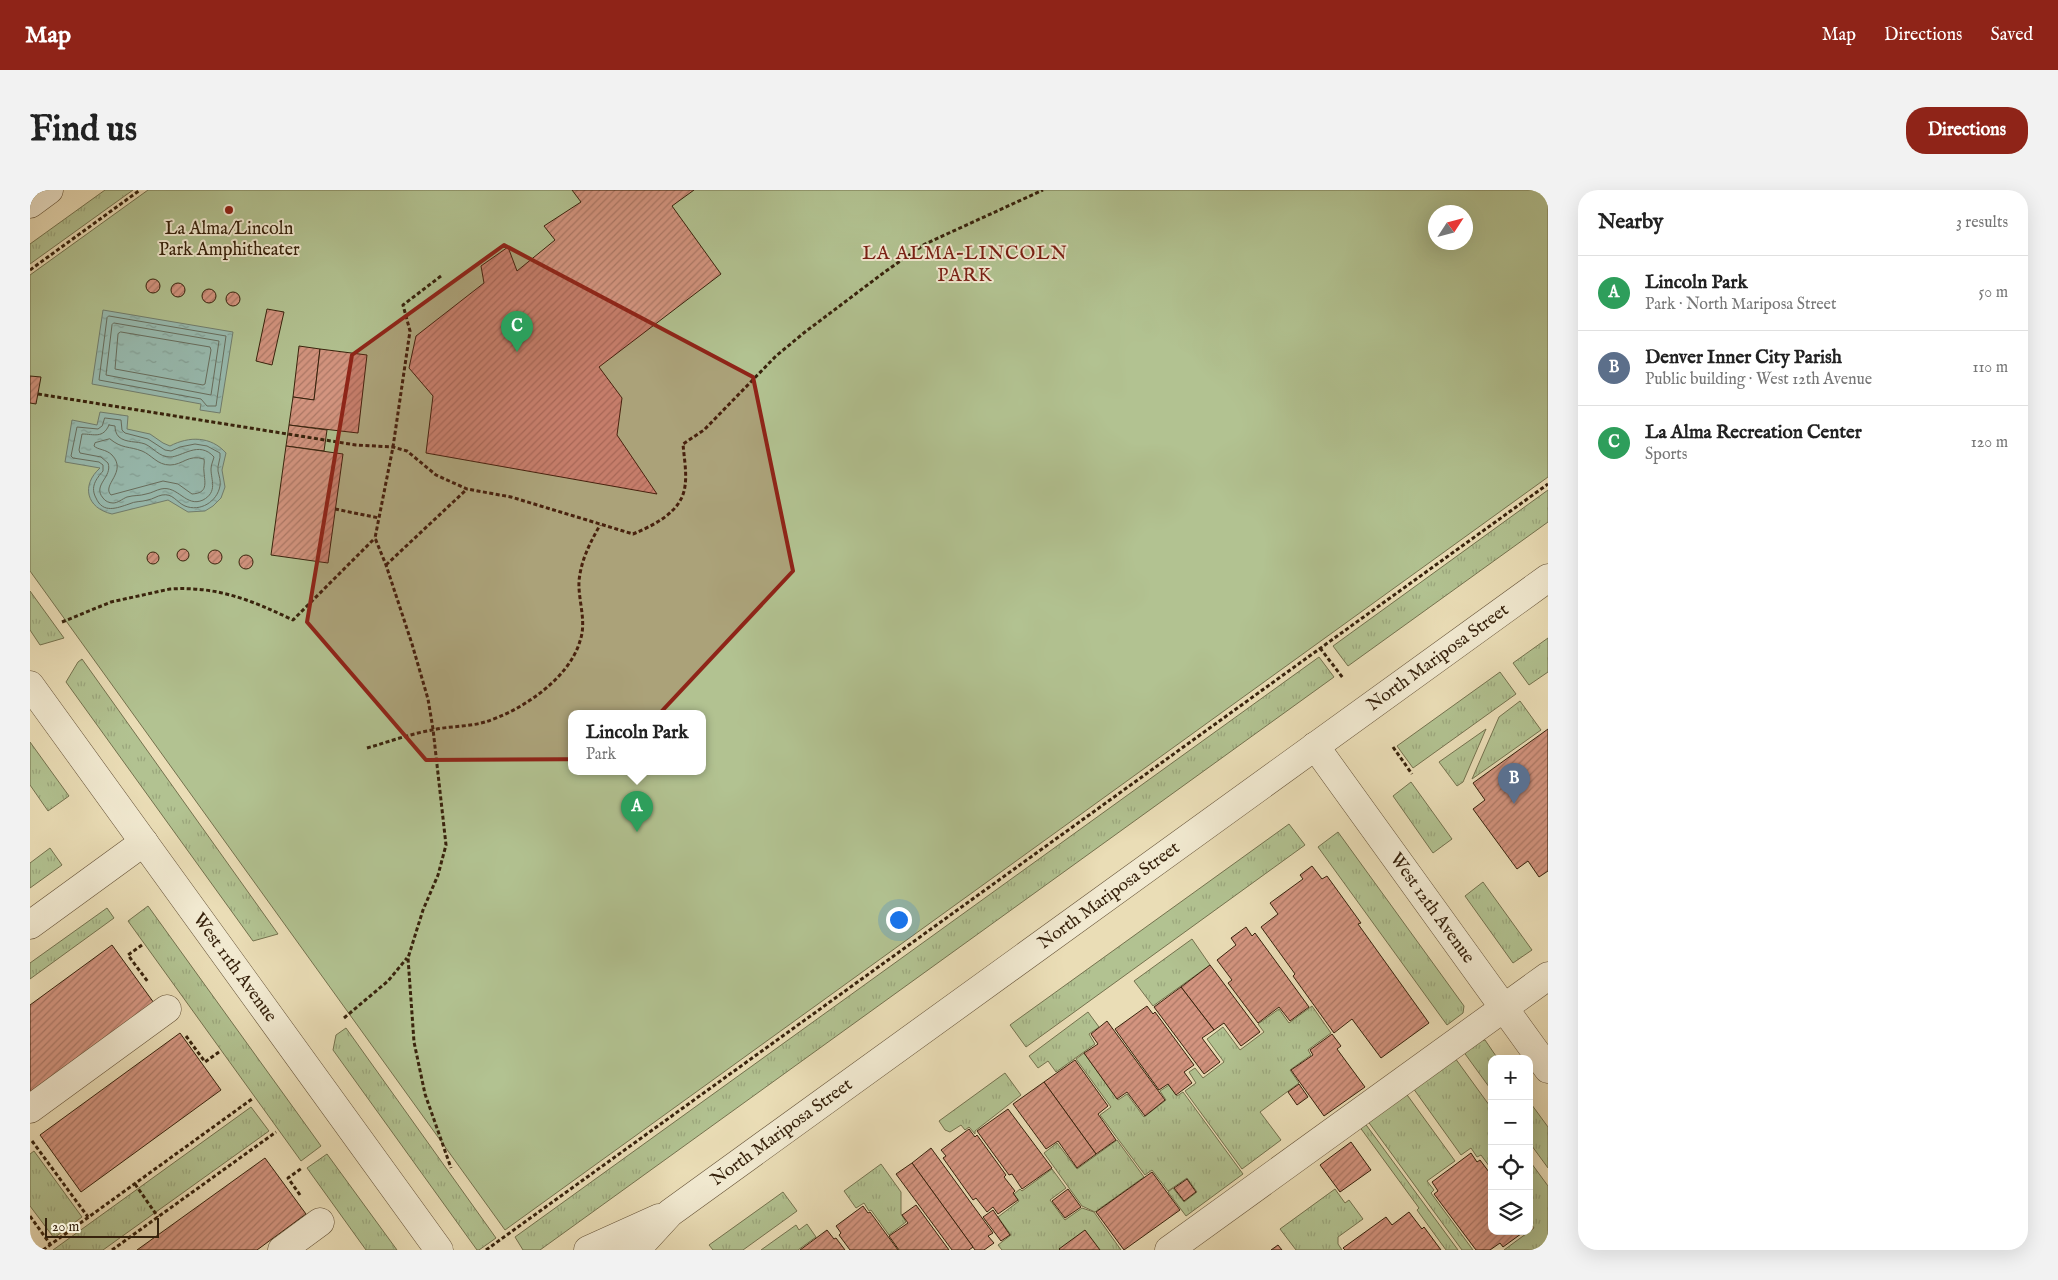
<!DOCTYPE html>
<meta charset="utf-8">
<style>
:root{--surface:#fff;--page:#f2f2f2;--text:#222;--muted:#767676;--line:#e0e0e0;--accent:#8f2418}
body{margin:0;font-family:"IM FELL English",serif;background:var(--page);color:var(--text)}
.controls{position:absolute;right:15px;bottom:15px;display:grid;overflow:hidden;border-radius:10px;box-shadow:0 5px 20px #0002}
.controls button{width:45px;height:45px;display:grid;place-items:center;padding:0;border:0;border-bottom:1px solid var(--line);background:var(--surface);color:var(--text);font:25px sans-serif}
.compass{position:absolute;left:1398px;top:15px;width:45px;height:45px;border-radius:50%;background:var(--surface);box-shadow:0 5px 20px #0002;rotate:54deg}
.scale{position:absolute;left:15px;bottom:12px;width:114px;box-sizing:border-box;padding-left:5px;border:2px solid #37220c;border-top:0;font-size:14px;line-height:18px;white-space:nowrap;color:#37220c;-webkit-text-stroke:4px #f1e9d0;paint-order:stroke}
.you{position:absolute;left:868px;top:729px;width:18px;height:18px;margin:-12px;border:4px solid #fff;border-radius:50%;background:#1a73e8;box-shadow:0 0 0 8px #1a73e833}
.badge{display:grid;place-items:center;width:32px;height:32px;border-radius:50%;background:var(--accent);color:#fff;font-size:16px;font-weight:700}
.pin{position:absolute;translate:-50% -41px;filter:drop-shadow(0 1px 2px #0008)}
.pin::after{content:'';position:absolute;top:26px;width:18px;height:15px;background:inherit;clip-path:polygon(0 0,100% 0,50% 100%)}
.popup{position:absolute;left:538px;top:520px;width:138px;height:65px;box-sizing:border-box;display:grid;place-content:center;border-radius:10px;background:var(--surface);filter:drop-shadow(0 1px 4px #0005);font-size:16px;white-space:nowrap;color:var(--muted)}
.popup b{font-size:19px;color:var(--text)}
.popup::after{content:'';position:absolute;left:50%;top:100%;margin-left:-10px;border:10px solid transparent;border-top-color:var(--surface)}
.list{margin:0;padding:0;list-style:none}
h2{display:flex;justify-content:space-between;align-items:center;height:65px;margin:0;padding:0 20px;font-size:21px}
h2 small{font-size:16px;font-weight:400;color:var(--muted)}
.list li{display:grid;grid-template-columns:32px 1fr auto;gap:15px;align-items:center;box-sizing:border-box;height:75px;padding:0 20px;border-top:1px solid var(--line)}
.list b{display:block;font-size:19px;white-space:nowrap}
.list p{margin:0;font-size:16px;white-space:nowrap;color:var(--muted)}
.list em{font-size:16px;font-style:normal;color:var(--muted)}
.icon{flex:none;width:28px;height:28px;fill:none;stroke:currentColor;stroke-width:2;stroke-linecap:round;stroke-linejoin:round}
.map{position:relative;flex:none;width:1518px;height:1060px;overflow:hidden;border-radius:20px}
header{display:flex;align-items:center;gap:30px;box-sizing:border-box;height:70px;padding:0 25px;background:var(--accent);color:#fff}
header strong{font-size:24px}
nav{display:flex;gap:28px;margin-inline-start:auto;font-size:18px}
.intro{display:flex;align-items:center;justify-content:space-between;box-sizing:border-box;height:120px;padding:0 30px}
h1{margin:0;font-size:35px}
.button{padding:12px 22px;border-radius:20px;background:var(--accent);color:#fff;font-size:18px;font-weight:700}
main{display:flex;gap:30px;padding:0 30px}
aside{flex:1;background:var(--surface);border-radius:20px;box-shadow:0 5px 20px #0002}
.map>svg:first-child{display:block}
</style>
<header>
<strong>Map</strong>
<nav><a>Map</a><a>Directions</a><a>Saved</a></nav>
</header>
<div class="intro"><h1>Find us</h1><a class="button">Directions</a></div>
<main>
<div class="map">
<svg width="1518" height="1060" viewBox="0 0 1518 1060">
<defs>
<pattern id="grass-tufts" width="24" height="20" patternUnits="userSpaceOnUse" patternTransform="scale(1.25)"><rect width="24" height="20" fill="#b2c291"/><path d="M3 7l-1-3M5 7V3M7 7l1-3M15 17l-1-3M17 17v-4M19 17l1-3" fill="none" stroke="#9aa67c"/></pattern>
<pattern id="water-ripples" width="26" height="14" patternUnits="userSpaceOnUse" patternTransform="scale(1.25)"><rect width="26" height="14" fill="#98bbb0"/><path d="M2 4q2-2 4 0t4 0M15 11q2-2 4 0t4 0" fill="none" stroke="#84a096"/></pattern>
<pattern id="building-hatch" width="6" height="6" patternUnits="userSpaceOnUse" patternTransform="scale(1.25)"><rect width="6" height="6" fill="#d3947f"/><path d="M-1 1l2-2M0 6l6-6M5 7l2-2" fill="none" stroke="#ac7866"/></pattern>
</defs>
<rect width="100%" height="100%" fill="#eaddb6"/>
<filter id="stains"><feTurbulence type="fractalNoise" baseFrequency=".004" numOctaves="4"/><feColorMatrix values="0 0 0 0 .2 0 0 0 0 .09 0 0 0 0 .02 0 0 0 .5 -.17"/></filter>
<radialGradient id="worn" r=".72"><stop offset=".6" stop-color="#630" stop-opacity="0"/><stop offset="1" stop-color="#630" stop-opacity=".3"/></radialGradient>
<g fill="url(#grass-tufts)" stroke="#74724e">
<path d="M75,0h28l-103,74v-20z"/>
<path d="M1518,300v32l-200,144 -15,-20z"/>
<path d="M0,401l34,47 -24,7 -10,-15z"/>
<path d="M1518,448v34l-19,13 -16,-22z"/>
<path d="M1289,467l15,20 -794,573h-17l-8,-13z"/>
<path d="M52,469l196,275 -25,7 -187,-259 12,-20z"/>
<path d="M1470,482l16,22 -103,74 -16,-22z"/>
<path d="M1490,511l21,29 -69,49 27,-62z"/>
<path d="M1456,539l-23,53 -6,4 -18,-24z"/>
<path d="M0,552l39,54 -21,15 -18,-26z"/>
<path d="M1381,592l41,57 -19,14 -40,-57z"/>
<path d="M1259,634l16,21 -279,202 -16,-22z"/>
<path d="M1308,642l126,174 -1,7 -16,12 -129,-178z"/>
<path d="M20,658l12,17 -32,23v-25z"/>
<path d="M1453,692l49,68 -19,13 -48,-67z"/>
<path d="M118,716l173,240 -20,15 -173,-240z"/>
<path d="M77,718l7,10 -84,61v-16z"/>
<path d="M1162,749l18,26 -57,41 -19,-25z"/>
<path d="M1282,816l19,27 -23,17 3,5 -21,15 9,13 -39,29 21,28 -39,29 -57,-78 11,-8 -7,-11 6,-4 8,10 21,-16 -17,-23 16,-12 17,23 24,-18 -6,-8 21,-15 10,14z"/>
<path d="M1058,822l11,15 -10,7 6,10 -39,28 -8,-11 -10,7 -9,-12z"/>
<path d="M316,838l150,210 -17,12h-2l-144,-200 3,-15z"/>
<path d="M1455,850l13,19h-6v32l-29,-40 15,-10z"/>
<path d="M1054,863l34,47 9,-6 17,23 22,-17 -6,-9 9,-6 8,11 6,-4 60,82 -57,42 -18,-24 5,-4 11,14 13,-10 -10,-14 -19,13 -16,-21 -7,5 -45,-60 11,-8 -35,-48z"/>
<path d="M1425,868l37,51v61l-11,-15 -4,2 -6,-9 -10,7 -48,-67z"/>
<path d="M975,883l16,22 -46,36v3l-6,-7 -4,3 -4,-5 -11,7 -5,-2 -6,-9z"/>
<path d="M1375,902l50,69 -28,20 7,9 -3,3 42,57h-11l-95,-130z"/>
<path d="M1499,911l19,26v41l-19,-26z"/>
<path d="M221,917l18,24 -166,119h-50z"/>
<path d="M1334,932l94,128h-12l-29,-40 2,-2 -60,-82z"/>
<path d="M1087,950l27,37 -49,35 -13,-6 -38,-53 13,-10 20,26z"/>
<path d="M4,961l48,66 -28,21 -24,-32v-52z"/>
<path d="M297,964l70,96h-31l-59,-82z"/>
<path d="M1499,970l19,26v64h-44l30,-22 -5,-7z"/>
<path d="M851,974l20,28v22l5,8 -17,13 -18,-25 -2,1 -5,-8 -8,5 -12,-17z"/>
<path d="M1022,979l14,19 -16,12 15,20 17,-12 12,4 27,38h-119l-4,-5 13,-10 -13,-18 21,-16 -5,-7 6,-5 2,2z"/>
<path d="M1305,999l10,14 4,-3 14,19 -25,18v7l4,6h-46l-16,-21z"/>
<path d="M753,1002l14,19 -54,39h-30l-4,-5z"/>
<path d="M777,1034l9,13 -18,13h-37l35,-25 3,5z"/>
</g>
<path fill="#b2c291" stroke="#74724e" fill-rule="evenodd" d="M118,0h1400v287l-1043,753 -475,-659v-296zM1406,22h30v30h-30zM542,523h130v58h-130z"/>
<g fill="url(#water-ripples)" stroke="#717e6e">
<path d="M73,120l130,22 -13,81 -20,-3 1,-6 -109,-20z"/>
<path d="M70,222l28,4 -1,13 23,5 13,9 7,3c19,-10 41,-10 56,7l-4,17 3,17 -4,11 -8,8 -8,5 -17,1 -20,-12 -56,14c-26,-6 -31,-29 -12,-46l-35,-6 7,-42 25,5z"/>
</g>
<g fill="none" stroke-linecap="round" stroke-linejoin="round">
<g stroke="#686e5e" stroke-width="1">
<path d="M79,126l117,20 -10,70h-9l-6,-7 -102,-19 8,-62z"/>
<path d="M84,133l105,18 -8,54 -105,-20 6,-50z"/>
<path d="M91,142l89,15 1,3 -6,34 -2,1 -88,-16 3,-35z"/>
<path d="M75,228l16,2 1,10 3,3 23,6 17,11 6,1 9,-4 15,-3 12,2 13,7c1,6 -3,12 -2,18 1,5 3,10 2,15 -3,16 -20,26 -35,20 -9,-4 -12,-13 -23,-11 -5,1 -9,4 -14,5 -7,2 -13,1 -19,4 -12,4 -26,10 -33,-6 -6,-11 0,-19 7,-27v-6l-4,-3 -26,-4 -2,-2 6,-29 21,2 4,-3z"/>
<path d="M79,235l6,1c0,4 1,8 4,11 7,6 18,4 26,7 9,4 14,13 25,13 12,0 29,-17 44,0 -1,4 -3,8 -3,12 0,11 7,23 -8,31 -17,8 -25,-15 -42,-11 -5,1 -9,4 -15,5 -6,2 -12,1 -19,3 -5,2 -9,6 -14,6 -4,0 -8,-2 -10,-5 -11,-13 10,-21 5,-35l-7,-6 -21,-4 -1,-3 3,-16c12,0 21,5 27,-9z"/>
<path d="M80,249c12,10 19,7 32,12 10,4 15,14 28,14 13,0 18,-11 34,-6 1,4 -1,8 0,13 1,12 4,21 -12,22l-14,-10 -15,-3 -52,14c-10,-10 17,-23 1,-40 -6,-6 -14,-5 -18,-9l1,-3z"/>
</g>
</g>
<g fill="url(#building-hatch)" stroke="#37220c">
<path d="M542,0h122l-22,16 49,68 -122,93 23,31 -5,37 40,59 -231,-41 7,-57 -24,-28 7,-32 68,-53 -3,-17 27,-19 9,24 38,-31 -11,-14 37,-24z"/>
<circle cx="123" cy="96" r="7"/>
<circle cx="148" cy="100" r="7"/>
<circle cx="179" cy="106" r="7"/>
<circle cx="203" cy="109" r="7"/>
<path d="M237,119l17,3 -12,53 -16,-4z"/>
<path d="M269,156l21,3 -6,51 -21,-3z"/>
<path d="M290,159l47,6 -9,78 -69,-8 4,-28 21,3z"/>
<path d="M0,186l11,1 -5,27 -6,-1z"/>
<path d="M259,235l38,5 -3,21 -38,-5z"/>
<path d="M256,256l57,8 -15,109 -57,-8z"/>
<circle cx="153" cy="365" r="6"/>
<circle cx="185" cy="367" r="7"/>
<circle cx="123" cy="368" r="6"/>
<circle cx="216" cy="372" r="7"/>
<path d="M1518,539v142l-9,6 -11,-16 -11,8 -44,-60 12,-9 -12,-17z"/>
<path d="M1282,676l10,13 5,-3 34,47 -3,1 71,99 -48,35 -29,-39 -18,14 -41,-57 2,-2 -34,-47 17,-13 -8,-11 33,-24 -3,-4z"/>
<path d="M1216,737l6,9 3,-3 54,74 -19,14 -11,-14 -21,16 -30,-40 4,-3 -15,-20 19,-15 -5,-7z"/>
<path d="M82,755l42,58 -124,90v-88z"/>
<path d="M1180,775l50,67 -19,14 -17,-23 -10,7 -33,-43z"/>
<path d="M1151,797l33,43 -12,8 18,24 -16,12 -50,-67z"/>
<path d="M1117,816l6,8 2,-2 39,53 -10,7 8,11 -16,12 -8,-11 -9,6 -44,-61z"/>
<path d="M1077,831l58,79 -20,16 -18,-24 -10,7 -33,-46 14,-9 -7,-10z"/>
<path d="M150,843l41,57 -140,102 -41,-57z"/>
<path d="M1302,844l9,12 -4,3 28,38 -41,29 -33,-46 22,-15 -3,-5z"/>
<path d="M1045,870l33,46 -10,8 18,26 -20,14 -52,-72z"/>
<path d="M1014,892l52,72 -19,14 -19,-27 -12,8 -33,-45z"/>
<path d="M1269,894l9,13 -11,8 -9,-13z"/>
<path d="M978,919l44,59 -30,21 -10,-15 -3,1 -32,-44z"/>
<path d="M939,939l6,8 2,-2 29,40 -2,2 11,14 -2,2 5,7 -20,14 -5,-7 -6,5 -11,-14 -3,2 -30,-42 3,-2 -5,-6z"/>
<path d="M1321,952l20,28 -31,22 -20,-27z"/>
<path d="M901,958l62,85 -5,3 6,7 -10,7h-9l-63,-87z"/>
<path d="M1441,963l6,9 3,-2 12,16v55h33l-22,16 -3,-4 -10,7h-14l-42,-56 4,-3 -6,-9z"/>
<path d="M235,968l41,56 -49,36h-120z"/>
<path d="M882,973l61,84 -4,3h-17l-56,-76z"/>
<path d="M1122,982l28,38 -56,40 -28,-38z"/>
<path d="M1157,989l9,13 -12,9 -10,-13z"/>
<path d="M1038,999l13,18 -16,11 -13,-17z"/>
<path d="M886,1015l33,45h-50l-10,-14 19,-13 -6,-8z"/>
<path d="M833,1016l5,7 2,-1 28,38h-48l-11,-15 2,-2 -5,-7z"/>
<path d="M963,1020l17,25 -9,6 -18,-24z"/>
<path d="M1379,1022l13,17 2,-2 17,23h-96l-2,-2 43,-31 6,8z"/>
<path d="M797,1040l7,9 2,-1 9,12h-45z"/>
<path d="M1055,1040l15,20h-40l-1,-1z"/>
<path d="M1248,1055l4,5h-11z"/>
</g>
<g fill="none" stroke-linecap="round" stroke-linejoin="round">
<g stroke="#645136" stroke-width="29">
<g id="minor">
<path d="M0,14l19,-14"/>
<path id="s1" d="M0,495l409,565"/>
<path id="s2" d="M1285,556l233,323"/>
<path d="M0,735l114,-83"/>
<path d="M0,919l137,-100"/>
<path d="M252,1060l38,-28"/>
<path d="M558,1060l71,-32"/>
<path id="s3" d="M606,1060l34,-37 878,-635"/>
<path d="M1139,1060l379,-274"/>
</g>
</g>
<g stroke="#37220c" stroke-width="3" stroke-dasharray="4 2.5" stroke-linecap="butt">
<path d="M0,80l110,-80"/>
<path d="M411,86l-38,29 7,26 -17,116 -18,91 11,27 26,79 16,55 5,30 13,116 -8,30 -15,35 -15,48 6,84 11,52 26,74"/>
<path d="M8,204l318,51 37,2 14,4 29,24 31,14 44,8 122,37c21,-9 49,-22 52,-48 2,-13 -1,-29 -2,-42l21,-14 72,-74 29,-24 81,-61 39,-27 118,-54"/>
<path d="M305,319l44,9"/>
<path d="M356,375l81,-76"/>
<path d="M32,432l49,-20 59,-13c47,-3 81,11 123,31l82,-82"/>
<path d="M1290,458l23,30"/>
<path d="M1363,557l19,27"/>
<path d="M337,558c21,-6 43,-14 65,-18 17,-4 36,-3 53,-8 36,-11 84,-43 95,-81 7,-20 -2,-40 -1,-60 2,-21 11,-38 21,-56"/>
<path d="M112,755l-14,10 20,27"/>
<path d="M314,828l44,-37 19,-23"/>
<path d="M156,846l19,26 14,-10"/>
<path d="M2,951l56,76"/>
<path d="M105,994l23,33"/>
<path d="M270,1005l-12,-17 14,-10"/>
<path d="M0,1026l20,28"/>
<path d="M13,1060l209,-151"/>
<path d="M82,1060l164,-118"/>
<path d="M456,1060l1062,-766"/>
</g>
<use href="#minor" stroke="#f1e9d0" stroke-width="28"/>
</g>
<path fill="#8f2418" fill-opacity="0.2" stroke="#8f2418" stroke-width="4" stroke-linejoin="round" d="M474,55l249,132 40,194 -176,188 -191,1 -119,-138 45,-267z"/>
<circle fill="#8f2418" stroke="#f1e9d0" stroke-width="2" cx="199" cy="20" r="5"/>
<g text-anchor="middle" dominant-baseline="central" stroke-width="4" stroke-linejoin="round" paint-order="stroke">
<g font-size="18" fill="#37220c" stroke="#f1e9d0">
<text x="199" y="39">La Alma/Lincoln<tspan x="199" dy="21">Park Amphitheater</tspan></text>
</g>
<g font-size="18" fill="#37220c" stroke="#f1e9d0">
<text stroke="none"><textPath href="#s3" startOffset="998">North Mariposa Street</textPath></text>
<text stroke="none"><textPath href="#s3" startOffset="592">North Mariposa Street</textPath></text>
<text stroke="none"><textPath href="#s2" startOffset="200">West 12th Avenue</textPath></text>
<text stroke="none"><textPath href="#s1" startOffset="349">West 11th Avenue</textPath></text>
<text stroke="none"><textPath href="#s3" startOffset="188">North Mariposa Street</textPath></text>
</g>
<g font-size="19" letter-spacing="1" fill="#7a1f14" stroke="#f1e9d0">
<text x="935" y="64">LA ALMA–LINCOLN<tspan x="935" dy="22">PARK</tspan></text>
</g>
</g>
<rect width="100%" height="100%" filter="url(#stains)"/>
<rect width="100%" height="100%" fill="url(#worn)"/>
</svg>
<div class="controls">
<button>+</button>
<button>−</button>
<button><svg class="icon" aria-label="locate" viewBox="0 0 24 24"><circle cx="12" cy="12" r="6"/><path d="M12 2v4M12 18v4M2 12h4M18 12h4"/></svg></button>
<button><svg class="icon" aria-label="layers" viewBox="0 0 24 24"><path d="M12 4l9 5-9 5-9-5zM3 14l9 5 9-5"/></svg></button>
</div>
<svg class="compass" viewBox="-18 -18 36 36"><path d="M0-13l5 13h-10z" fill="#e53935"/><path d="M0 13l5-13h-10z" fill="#767676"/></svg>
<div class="scale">20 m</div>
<div class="you"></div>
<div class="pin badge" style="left:607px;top:642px;background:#2e9e5b">A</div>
<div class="popup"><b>Lincoln Park</b>Park</div>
<div class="pin badge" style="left:1484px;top:614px;background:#5c6f8a">B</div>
<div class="pin badge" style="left:487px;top:162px;background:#2e9e5b">C</div>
</div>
<aside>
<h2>Nearby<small>3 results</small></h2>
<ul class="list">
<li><span class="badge" style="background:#2e9e5b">A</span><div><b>Lincoln Park</b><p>Park · North Mariposa Street</p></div><em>50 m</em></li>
<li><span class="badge" style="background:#5c6f8a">B</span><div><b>Denver Inner City Parish</b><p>Public building · West 12th Avenue</p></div><em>110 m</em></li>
<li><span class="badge" style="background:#2e9e5b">C</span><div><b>La Alma Recreation Center</b><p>Sports</p></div><em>120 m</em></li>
</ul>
</aside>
</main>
